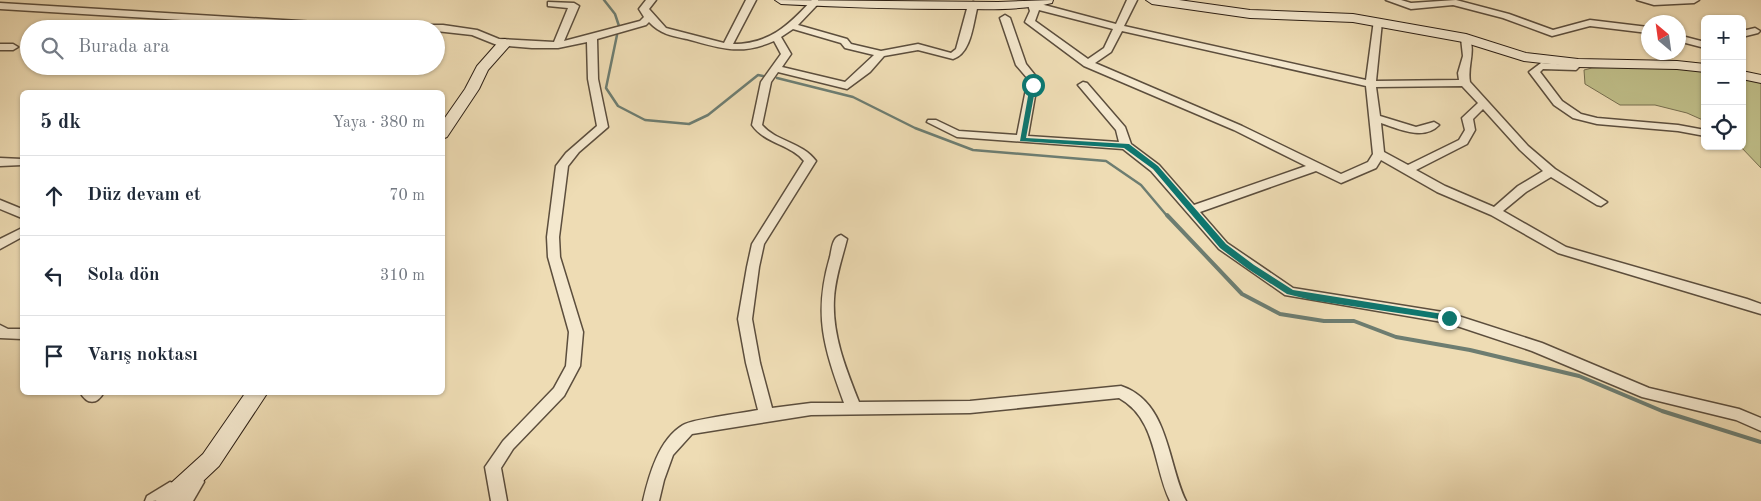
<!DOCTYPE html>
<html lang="tr">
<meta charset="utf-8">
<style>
:root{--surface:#fff;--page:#f6f6f7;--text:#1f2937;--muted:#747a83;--line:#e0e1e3}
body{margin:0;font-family:"Old Standard TT",serif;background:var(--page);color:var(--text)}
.controls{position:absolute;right:15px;top:15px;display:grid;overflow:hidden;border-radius:8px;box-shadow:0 1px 4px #0004}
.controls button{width:45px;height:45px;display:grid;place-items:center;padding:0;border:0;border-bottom:1px solid var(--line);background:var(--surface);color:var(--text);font:25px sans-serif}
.compass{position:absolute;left:1641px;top:15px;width:45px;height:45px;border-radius:50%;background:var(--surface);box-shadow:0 1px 4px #0004;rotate:331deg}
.stop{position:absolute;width:15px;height:15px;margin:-11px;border:4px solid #0f766e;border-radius:50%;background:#fff}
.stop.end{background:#0f766e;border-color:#fff;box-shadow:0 1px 5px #0008}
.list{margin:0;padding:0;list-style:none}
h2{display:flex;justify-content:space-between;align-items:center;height:65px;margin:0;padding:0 20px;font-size:21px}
h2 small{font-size:16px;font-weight:400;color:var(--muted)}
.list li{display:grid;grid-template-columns:32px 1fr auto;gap:15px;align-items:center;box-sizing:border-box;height:80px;padding:0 20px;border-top:1px solid var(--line)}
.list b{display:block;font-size:19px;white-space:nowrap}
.list em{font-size:16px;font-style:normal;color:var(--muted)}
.icon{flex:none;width:28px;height:28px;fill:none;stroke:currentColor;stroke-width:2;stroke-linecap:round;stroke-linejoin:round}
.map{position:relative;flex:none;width:1761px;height:501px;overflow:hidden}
.search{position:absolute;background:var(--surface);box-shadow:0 1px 4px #0004;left:20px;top:20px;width:425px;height:55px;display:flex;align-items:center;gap:12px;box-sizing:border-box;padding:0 18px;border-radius:28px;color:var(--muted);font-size:19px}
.panel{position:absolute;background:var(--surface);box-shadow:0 1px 4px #0004;left:20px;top:90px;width:425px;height:305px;border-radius:8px}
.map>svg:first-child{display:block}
</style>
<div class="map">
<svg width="1761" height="501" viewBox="0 0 1761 501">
<rect width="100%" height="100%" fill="#eedcb4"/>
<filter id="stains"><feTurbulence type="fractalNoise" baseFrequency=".004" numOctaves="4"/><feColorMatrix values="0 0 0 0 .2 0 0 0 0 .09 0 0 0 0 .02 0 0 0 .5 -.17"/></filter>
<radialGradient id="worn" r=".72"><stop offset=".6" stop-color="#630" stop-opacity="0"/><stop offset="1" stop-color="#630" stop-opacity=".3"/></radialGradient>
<g fill="#bfbe89" stroke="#766e4f">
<path d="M1660,66l45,5v50l-18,-8 -32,-8h-35l-35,-21 -1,-14 8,-2z"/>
<path d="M1742,77l19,5v86l-21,-22h2z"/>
</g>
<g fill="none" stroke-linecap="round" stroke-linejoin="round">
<g stroke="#6d7d71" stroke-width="2.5">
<path d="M604,0l11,14 4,12"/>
<path d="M617,35l-11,53 12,18 27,14 44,4 19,-9 50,-40 5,1"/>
<path d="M777,78l76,19 62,31 58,22 133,11 35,24 27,32"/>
</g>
<path stroke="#6d7d71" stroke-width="4" d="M1167,215l75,79 38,20 44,7h30l42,16 74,13 109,26 83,35 99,31"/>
<g stroke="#5c4e3d" stroke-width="3">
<g id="street">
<path d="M646,0h10l-7,9 17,19 58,15 22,-43h10l-23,44c36,0 55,-18 79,-44h6v4l-20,21 49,14 4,5 30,7 37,-7 33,9 5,-4 12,-44 5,-3 3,1 2,2c-5,17 -6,48 -25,54l-35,-9 -34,6 -14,16 -23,17 -69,-17 -7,10 -9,43c15,17 40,17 54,36l-52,83 -5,23 -7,52 8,44 12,45 39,-5h33c-20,-55 -31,-88 -14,-146 2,-8 2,-20 11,-22l6,4c-5,20 -12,39 -13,60 -2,36 12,70 25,103l111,-1 151,-15c48,16 46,76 65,115h-16c-17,-35 -13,-82 -51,-103l-149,15 -159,2 -119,19 -19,21 -9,25 -5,21h-16c6,-26 16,-62 40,-76 9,-6 61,-12 75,-15l-12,-47 -8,-44 9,-52 5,-23 52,-83c-14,-17 -39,-17 -52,-36l9,-43 20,-28 -7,-13c-34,15 -54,7 -87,-2 -15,-3 -27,-5 -38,-17l-3,3 -49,14 1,40 10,48 -29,25 -11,14 -9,71 1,20 23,75 -3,34 -16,30 -51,53 -12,19 6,33h-16l-6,-34 18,-26 51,-53 12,-22 3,-34 -21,-75 -1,-20 9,-71 10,-13 31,-27 -9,-47 -1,-37 -29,6h-26l-35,-3 -25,-10 -36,-4v-2h-105l-331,-20v-6l366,22h77l34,5 22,9 55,3 14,-34 -20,-2v-4l26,1 5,3 -15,35 76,-20 4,-4 -5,-8zM793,29l48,14 4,5 29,7 -29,27 -63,-15 9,-13 -10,-17z"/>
<path d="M1127,0h10l-13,26 242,54 8,-60h6l2,2 -6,59 83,-1 -1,-7 5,-17 -2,-18 5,-3 3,1c7,16 -2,30 1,46l58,64 27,23 52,33 -6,4 -4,-1 -46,-28 -25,15 -23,19 63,36 181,52 14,5v10l-203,-61 -67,-38 -54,-23 -56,-32 -5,8 -35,15 -25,-12 -116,41 27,31 66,45 156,25 93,30 107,45 90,21 22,9v13l-25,-11 -94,-23 -110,-46 -84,-28 -163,-28 -66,-46 -68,-78 -28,-22 -166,-12 -30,-15 1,-2h8l23,11 58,4 11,-56 -12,-14 -16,-47 5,-3 5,3 16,46 12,15 -10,57 91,6 -3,-12 -38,-45 5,-3 4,1 38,44 6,17 28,21 35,40 112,-39 -72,-36 -150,-64 -59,-44 5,-11 -2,-6 5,-3 83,22zM1039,10l74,19 -9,19 -16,11 -53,-38zM1122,31l244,55 7,68 -5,8 -27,12 -99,-48 -147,-63 16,-11zM1462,86l16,17 -16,15 3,12 -6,10 -51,25 -24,-13 -3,-29c18,6 43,18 58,2l-5,-3 -18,5 -36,-11 -4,-29zM1483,109l37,41 23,21 -25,15 -24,21 -49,-21 -29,-16 51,-26 8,-14 -2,-11z"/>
<path d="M1386,0h15l10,3 45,-3 53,14 44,16 37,-10 58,7v6l-58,-7 -38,10 -49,-18 -50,-13 -42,4z"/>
<path d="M1637,0h62l-5,3 -40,2z"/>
<path d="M1755,28l5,3 -2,2 -16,4v-6z"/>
<path d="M1678,35l23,6 4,-1v6l-4,1 -23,-6z"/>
<path d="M0,44h13l5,3 -5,3h-13z"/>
<path d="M1578,60l5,3 -7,7 -33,-1 -3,3 22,29 19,13 16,4 81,7 27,5v6l-27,-5 -81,-7 -24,-6 -19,-13 -25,-33 12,-9 29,2z"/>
<path d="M0,158l22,1v6l-22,1z"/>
<path d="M0,200l22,9v9l-22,-9z"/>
<path d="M22,228v9l-22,12v-10z"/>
<path d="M0,325l8,4h14v10l-22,-1z"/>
<path d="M80,392h24c-7,13 -17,13 -24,0z"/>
<path d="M196,475l6,2 2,5 -11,19h-17l14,-24z"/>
<path d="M170,482l6,2 2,5c-7,12 -20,12 -33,12l2,-5z"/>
</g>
</g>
<g stroke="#2c1f15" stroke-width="2">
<g id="secondary">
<path d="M775,0l223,2 55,-2 -1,3c-33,8 -66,6 -99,6 -57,0 -115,-2 -172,-5z"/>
<path d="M1146,0h33l71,10 103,4 113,20 60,19 52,6 99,2 28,3v8l-28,-3 -99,-2 -54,-6 -61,-19 -110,-20 -103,-4 -98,-14z"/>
<path d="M505,39l7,4 -24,27 -9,19 -32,48 -5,2v-17l23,-33 12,-23 23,-26z"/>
<path d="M1742,71l19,4v8l-19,-4z"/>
<path d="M246,392h22l-49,74 -37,35h-26l3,-7 44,-40z"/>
</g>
</g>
<use href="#street" fill="#f4e8ce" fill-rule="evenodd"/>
<use href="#secondary" fill="#f4e8ce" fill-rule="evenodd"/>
</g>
<path fill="#0f766e" d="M1033,83l3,2 -10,53 103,6 29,22 68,78 28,21 39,25 156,25 4,3 -1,3 -141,-21 -24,-6 -39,-25 -28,-21 -67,-79 -29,-21 -104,-7 10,-56z"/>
<rect width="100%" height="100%" filter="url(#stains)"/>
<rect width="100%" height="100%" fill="url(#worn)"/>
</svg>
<div class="controls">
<button>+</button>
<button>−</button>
<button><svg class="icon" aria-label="locate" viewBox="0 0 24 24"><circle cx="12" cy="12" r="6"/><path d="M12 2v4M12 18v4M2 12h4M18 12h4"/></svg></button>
</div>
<svg class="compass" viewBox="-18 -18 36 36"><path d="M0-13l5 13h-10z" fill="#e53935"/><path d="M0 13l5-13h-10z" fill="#747a83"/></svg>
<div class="stop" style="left:1033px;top:85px"></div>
<div class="stop end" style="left:1449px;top:318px"></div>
<div class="search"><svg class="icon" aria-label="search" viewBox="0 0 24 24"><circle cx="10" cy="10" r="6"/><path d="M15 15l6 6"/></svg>Burada ara</div>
<section class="panel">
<h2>5 dk<small>Yaya · 380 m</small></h2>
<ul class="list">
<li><svg class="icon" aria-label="ahead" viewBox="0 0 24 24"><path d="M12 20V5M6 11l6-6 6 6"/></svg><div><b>Düz devam et</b></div><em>70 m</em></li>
<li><svg class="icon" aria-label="left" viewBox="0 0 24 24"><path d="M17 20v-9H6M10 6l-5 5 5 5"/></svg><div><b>Sola dön</b></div><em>310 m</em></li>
<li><svg class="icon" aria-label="arrive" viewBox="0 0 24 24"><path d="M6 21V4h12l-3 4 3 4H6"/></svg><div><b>Varış noktası</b></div></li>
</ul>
</section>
</div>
